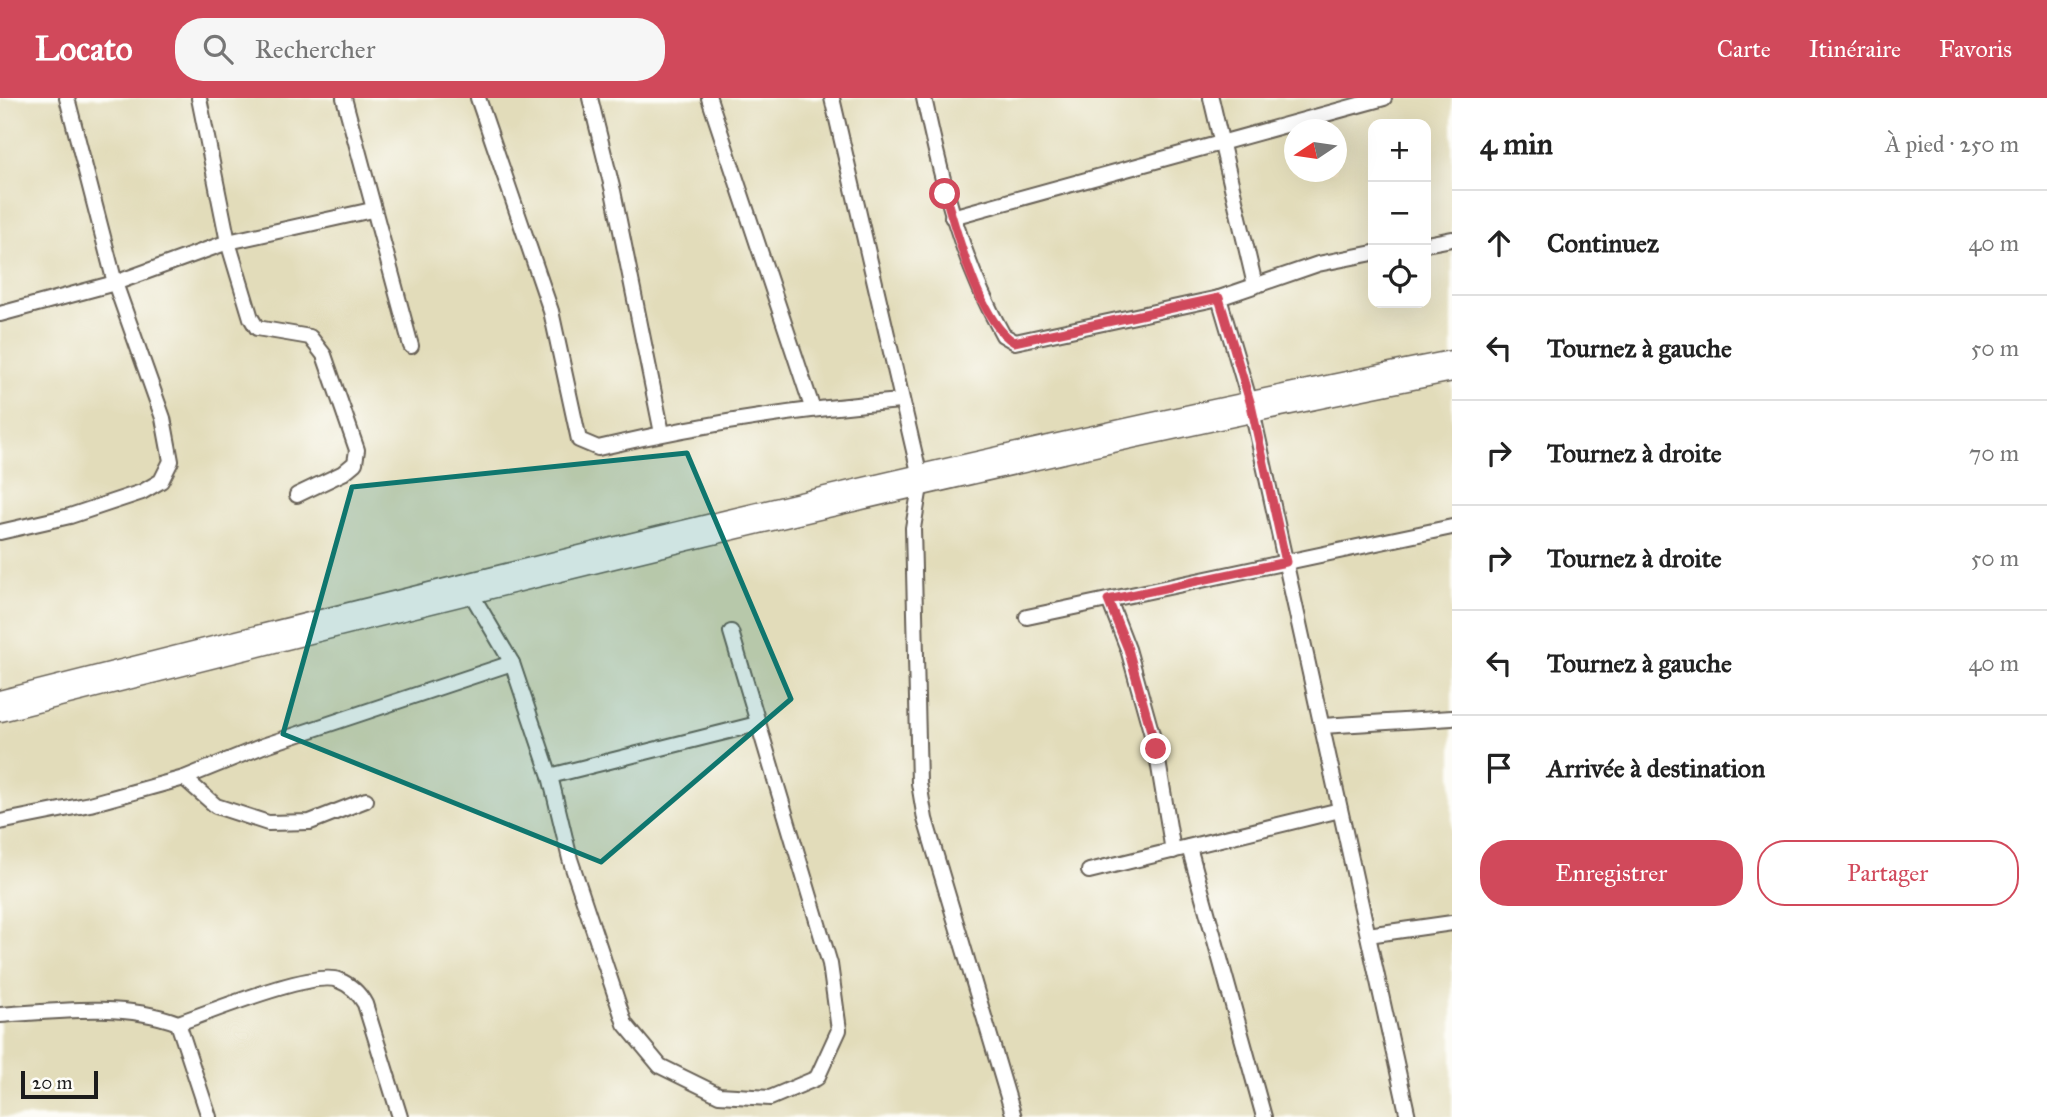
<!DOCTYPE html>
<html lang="fr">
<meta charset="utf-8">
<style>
:root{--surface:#fff;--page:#f6f6f6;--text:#222;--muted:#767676;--line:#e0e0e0;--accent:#d1495b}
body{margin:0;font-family:"IM FELL Great Primer",serif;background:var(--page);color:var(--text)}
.controls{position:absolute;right:21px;top:21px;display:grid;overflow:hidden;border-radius:14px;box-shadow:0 7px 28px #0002}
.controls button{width:63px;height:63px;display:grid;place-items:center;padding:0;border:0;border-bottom:2px solid var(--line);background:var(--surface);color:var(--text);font:35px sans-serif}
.compass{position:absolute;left:1284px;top:21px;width:63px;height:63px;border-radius:50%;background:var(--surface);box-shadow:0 7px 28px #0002;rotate:257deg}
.scale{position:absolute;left:21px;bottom:18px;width:77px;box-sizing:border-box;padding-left:7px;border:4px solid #1c1c1c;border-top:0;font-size:19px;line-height:24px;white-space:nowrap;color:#1c1c1c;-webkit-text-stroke:5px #fdfcf7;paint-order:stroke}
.stop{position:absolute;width:21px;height:21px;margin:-16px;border:5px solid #d1495b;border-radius:50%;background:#fff}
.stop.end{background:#d1495b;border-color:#fff;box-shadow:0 2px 7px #0008}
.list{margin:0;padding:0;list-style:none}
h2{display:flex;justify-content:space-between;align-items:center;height:91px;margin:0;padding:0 28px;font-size:30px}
h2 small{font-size:23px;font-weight:400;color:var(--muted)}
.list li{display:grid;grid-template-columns:46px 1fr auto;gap:21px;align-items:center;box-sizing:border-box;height:105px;padding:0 28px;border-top:2px solid var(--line)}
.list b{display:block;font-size:26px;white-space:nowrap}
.list em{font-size:23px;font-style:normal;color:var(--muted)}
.actions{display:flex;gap:14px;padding:21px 28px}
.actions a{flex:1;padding:16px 0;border:2px solid var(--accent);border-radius:28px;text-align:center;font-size:24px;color:var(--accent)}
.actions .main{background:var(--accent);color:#fff}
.icon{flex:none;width:38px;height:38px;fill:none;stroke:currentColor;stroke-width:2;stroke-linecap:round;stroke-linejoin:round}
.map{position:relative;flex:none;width:1452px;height:1019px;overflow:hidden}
header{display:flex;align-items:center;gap:42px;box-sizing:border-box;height:98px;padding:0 35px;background:var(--accent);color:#fff}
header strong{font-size:33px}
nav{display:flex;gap:38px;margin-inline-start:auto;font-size:24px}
.search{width:490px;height:63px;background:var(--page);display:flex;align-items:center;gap:18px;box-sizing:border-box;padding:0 24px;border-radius:28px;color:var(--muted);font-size:26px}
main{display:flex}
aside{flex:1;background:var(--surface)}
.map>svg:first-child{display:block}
</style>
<header>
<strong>Locato</strong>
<div class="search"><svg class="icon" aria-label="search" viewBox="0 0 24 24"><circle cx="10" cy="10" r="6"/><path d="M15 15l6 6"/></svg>Rechercher</div>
<nav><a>Carte</a><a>Itinéraire</a><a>Favoris</a></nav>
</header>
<main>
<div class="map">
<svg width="1452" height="1019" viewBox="0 0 1452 1019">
<rect width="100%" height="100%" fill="#fdfcf7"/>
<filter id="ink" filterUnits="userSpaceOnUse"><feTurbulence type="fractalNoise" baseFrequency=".0143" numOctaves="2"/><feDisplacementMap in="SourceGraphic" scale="14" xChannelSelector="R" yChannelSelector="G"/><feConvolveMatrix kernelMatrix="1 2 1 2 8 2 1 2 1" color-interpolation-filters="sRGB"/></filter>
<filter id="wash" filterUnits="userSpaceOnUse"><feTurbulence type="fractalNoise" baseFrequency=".00686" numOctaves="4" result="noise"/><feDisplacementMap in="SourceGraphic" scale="28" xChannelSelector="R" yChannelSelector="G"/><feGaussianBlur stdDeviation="1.57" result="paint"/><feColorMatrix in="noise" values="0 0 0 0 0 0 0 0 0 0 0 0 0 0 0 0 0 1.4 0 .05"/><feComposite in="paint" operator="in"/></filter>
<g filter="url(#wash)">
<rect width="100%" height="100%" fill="#f2e0c2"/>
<path fill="#e2dcba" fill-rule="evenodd" d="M0,0h1452v1019h-1452zM1373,26h53v179h-53zM1294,32h42v42h-42z"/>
</g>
<g filter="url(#ink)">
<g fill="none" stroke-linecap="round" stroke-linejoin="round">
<g stroke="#676156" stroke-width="18">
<g id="lane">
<path d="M199,0l29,144 23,76 6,10 53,9 14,18 33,95 -2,13 -12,10 -46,22"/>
<path d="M344,0l67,248"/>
<path d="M478,0l73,213 28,129 19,8c103,-24 198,-39 303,-47"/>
<path d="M590,0l23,93 49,242"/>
<path d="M709,0l103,309"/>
<path d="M832,0l89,383 -8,47 6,255 6,36 89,298"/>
<path d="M924,0c18,84 37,162 79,237l12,7 204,-44 99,-34 55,-11"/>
<path d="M1211,0l44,187"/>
<path d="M952,119l432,-119"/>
<path d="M1426,146l26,-5"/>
<path d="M1219,200l32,108 157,711"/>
<path d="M0,216l115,-31 113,-41 144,-32"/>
<path d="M0,434l70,-16 72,-24 19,-11 10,-20 -8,-43 -48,-135 -48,-185"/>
<path d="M469,492l43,73 38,113 20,83 55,165 35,42 59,29 51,3 47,-20 22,-48 -9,-66 -99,-332"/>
<path d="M1109,502l19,49 28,100 17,102"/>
<path d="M1027,519l425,-90"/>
<path d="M1322,628l130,-8"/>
<path d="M550,678l207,-52"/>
<path d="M184,680l32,28 52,17 42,-1 56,-22"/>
<path d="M0,724l90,-18 94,-26 79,-32 249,-83"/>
<path d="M1189,749l75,270"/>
<path d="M1089,773l251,-61"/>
<path d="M1368,837l84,-12"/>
<path d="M0,917c58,-4 123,-13 178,8 30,-10 134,-53 160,-43 13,5 21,13 27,24l35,113"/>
<path d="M178,925l31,94"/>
</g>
</g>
<g stroke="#676156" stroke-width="33">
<path id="street" d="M0,608c482,-122 965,-244 1452,-340"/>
</g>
<use href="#lane" stroke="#fff" stroke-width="14"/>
<use href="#street" stroke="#fff" stroke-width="30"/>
</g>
</g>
<g fill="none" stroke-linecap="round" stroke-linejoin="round" filter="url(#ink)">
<path stroke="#d1495b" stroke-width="9" d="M945,96c12,39 34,127 69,148l205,-44 32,107 35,157 -178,38 20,49 28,100"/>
</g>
<path fill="#0f766e" fill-opacity="0.2" stroke="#0f766e" stroke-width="5" stroke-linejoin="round" d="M687,355l104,246 -190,163 -318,-128 69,-247z"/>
</svg>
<div class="controls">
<button>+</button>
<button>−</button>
<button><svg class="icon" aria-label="locate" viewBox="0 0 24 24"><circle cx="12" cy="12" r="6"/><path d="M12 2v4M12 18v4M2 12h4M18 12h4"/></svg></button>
</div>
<svg class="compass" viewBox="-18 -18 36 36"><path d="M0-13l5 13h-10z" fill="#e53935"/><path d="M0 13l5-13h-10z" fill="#767676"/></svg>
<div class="scale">20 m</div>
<div class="stop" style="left:945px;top:96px"></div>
<div class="stop end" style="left:1156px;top:651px"></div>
</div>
<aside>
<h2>4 min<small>À pied · 250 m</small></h2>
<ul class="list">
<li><svg class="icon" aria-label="ahead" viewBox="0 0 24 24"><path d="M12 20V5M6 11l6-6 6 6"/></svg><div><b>Continuez</b></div><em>40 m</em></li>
<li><svg class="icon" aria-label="left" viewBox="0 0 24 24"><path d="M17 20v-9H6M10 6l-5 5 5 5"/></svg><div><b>Tournez à gauche</b></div><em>50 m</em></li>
<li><svg class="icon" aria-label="right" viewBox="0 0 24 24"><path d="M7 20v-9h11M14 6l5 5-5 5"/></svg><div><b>Tournez à droite</b></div><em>70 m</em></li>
<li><svg class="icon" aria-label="right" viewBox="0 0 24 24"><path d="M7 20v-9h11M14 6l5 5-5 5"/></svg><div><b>Tournez à droite</b></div><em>50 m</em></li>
<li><svg class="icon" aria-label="left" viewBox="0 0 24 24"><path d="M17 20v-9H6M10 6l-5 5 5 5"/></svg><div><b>Tournez à gauche</b></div><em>40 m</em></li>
<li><svg class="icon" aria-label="arrive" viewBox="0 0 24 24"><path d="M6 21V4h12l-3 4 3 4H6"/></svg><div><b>Arrivée à destination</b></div></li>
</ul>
<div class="actions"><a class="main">Enregistrer</a><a>Partager</a></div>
</aside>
</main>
